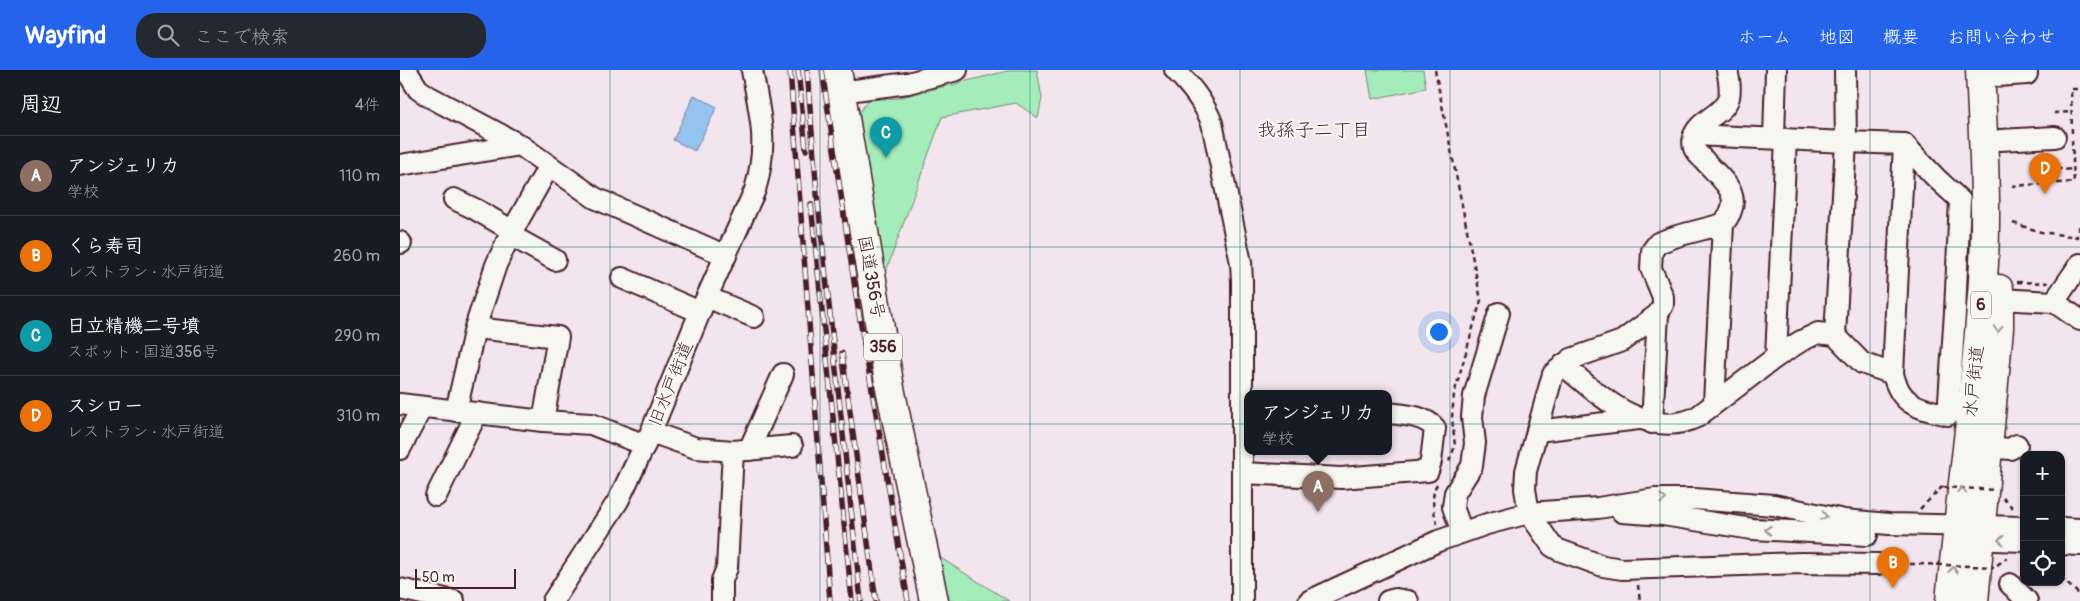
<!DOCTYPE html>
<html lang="ja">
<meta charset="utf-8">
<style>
:root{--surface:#171b24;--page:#242831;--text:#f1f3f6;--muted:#9ea1a6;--line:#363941;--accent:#2563eb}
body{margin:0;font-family:Pangolin,"Klee One",sans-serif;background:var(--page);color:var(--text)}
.controls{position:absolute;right:15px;bottom:15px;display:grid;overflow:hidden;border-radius:10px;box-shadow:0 1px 4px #0004}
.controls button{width:45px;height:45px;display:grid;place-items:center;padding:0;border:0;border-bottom:1px solid var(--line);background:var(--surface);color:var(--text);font:25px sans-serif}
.scale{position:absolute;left:15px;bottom:12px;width:101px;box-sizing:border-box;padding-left:5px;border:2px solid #4a1f2b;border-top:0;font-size:14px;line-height:18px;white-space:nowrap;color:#4a1f2b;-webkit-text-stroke:4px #f6f6f2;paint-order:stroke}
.you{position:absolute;left:1038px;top:261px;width:18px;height:18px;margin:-12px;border:4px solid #fff;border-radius:50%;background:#1a73e8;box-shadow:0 0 0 8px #1a73e833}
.badge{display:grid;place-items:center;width:32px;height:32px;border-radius:50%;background:var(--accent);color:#fff;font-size:16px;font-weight:700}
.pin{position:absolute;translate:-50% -41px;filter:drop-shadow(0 1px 2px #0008)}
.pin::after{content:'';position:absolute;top:26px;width:18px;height:15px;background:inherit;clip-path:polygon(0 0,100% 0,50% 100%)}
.popup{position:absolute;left:844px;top:320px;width:148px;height:65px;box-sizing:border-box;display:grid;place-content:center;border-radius:10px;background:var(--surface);filter:drop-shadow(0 1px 4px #0005);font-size:16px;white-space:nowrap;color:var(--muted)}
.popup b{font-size:19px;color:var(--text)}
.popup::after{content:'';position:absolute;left:50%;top:100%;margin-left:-10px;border:10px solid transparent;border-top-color:var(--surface)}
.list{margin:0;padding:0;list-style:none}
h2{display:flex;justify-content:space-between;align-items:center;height:65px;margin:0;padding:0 20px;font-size:21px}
h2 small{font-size:16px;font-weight:400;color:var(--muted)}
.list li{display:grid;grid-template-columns:32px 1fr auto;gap:15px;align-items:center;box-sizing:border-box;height:80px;padding:0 20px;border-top:1px solid var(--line)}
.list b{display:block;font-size:19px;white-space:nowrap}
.list p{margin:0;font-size:16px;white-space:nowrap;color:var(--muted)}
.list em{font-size:16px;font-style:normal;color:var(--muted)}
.icon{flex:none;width:28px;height:28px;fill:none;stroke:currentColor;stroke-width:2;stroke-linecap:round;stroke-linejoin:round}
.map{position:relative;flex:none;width:1680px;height:531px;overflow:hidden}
header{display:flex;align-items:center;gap:30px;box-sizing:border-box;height:70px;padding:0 25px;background:var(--accent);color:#fff}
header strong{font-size:24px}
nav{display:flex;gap:28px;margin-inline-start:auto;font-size:18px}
.search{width:350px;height:45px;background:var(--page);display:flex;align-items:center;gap:12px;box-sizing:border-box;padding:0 18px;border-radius:20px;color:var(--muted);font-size:19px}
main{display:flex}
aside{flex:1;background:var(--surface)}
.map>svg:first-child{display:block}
</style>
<header>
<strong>Wayfind</strong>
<div class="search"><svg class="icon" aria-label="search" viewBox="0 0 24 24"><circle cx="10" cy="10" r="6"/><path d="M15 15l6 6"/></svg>ここで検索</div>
<nav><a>ホーム</a><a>地図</a><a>概要</a><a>お問い合わせ</a></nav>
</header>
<main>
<aside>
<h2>周辺<small>4件</small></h2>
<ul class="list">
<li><span class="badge" style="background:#8d6e63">A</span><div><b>アンジェリカ</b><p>学校</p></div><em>110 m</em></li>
<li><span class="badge" style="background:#e8710a">B</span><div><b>くら寿司</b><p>レストラン · 水戸街道</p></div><em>260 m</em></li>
<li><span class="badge" style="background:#0f9aa8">C</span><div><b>日立精機二号墳</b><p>スポット · 国道356号</p></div><em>290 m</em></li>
<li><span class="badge" style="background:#e8710a">D</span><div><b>スシロー</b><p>レストラン · 水戸街道</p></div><em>310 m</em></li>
</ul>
</aside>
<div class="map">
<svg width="1680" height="531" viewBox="0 0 1680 531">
<rect width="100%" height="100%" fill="#f2e5ee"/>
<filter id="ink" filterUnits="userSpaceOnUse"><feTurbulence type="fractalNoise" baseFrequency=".02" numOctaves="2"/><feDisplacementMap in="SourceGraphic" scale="10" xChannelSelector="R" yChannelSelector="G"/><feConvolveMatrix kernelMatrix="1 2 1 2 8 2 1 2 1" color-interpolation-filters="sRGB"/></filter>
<g filter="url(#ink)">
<g fill="#a4edbb" stroke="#778673">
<path d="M612,0h25l5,28 -4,20 -22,-15 -74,14 -58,160 -29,-158 13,-19 29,-2z"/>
<path d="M967,0h56l3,18 -54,11z"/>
<path d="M1264,434l168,24 -171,-18z"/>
<path d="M531,482l78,49h-66z"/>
</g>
<path fill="#93c3ee" stroke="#7681a0" d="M294,25l23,12 -22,44 -22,-11z"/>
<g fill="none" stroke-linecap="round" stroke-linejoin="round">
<g stroke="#4a1f2b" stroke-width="24">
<g id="minor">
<path d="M6,0l12,19 10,7 92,49 75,53 131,58"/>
<path d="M775,0c16,16 29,32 37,53l29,140 1,18v320"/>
<path d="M1327,0c2,9 4,18 2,27 -5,21 -42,24 -35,51 2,5 6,8 10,12 18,21 43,35 19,64l-46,12 -19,7 -6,8 -1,17 12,29v8l-5,9 -36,27 -51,18 -18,15 -27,97 -1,18 4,24 23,33 7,4 44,16 19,3 179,-6 77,1"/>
<path d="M1597,6l30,-2"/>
<path d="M440,22l68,-9 49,-13"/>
<path d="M1294,65l152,7 -11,193"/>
<path d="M1374,68l2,-68"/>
<path d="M1600,70l55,-3"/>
<path d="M0,95l120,-20"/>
<path d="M54,129l21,10 38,22"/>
<path d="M110,165l45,25"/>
<path d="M0,172l1,1"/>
<path d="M222,208l78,34"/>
<path d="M307,227l47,20"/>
<path d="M1599,229l55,3 26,-38"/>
<path d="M1654,232l26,18"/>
<path d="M75,258l83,9 -15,84"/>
<path d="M1376,287l10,-218"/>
<path d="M1163,295c37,31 84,76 134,52l79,-60 25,-16 17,-8 17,2 27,28 31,11c8,33 27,34 55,41l7,-103 5,-112 -24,-22 -32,-34 -58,-2 -1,-72"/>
<path d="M1493,304l11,-230"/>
<path d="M1314,333l9,-179"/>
<path d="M0,334l143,17 48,3 54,21"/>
<path d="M56,341l19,-83 21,-63 14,-30 39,-69"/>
<path d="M1252,353l6,-109"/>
<path d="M1137,361l102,-12"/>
<path d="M251,362l45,16 37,3 59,-5"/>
<path d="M1587,377l23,2 7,-4"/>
<path d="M0,379l22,-42"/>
<path d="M349,380l34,-76"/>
<path d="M842,403l99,5 87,-7 3,-10 4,-33c-11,-13 -32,-13 -47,-15"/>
<path d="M36,426l41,-83"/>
<path d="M1222,442l41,3 89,14 115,6"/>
<path d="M1661,458l19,1"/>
<path d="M1062,462l-9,-25 1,-8 1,-6 17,-27 3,-23 -3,-26 2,-21 25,-83"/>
<path d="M1568,469l56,2"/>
<path d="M1661,474l19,1"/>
<path d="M1610,514l17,17"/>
<path d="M0,519l54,12"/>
<path d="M153,531l65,-100 33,-69 49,-120 55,-122c14,-48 5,-74 -3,-120"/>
<path d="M322,531v-21l5,-12 6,-117"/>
<path d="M909,531l129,-60 49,-17 42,-11 69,-5 57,-9h39l80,6 70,15 45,4 135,3"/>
<path d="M988,531l8,-2 12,2"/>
</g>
</g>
<g stroke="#4a1f2b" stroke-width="31">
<g id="highway">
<path d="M437,0l53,318 44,213"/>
<path d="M1550,531c11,-113 28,-225 34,-338 3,-64 -1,-129 -4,-193"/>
<path d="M1574,531l25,-273v-39"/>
</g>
</g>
<g stroke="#4a1f2b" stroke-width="2.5" stroke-dasharray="5 4" stroke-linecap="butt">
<path d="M1035,0l46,230 -27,94 -2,23 3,29 -7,18"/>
<path d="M1654,43l17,-1"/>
<path d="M1672,63l-1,-44h9"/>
<path d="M1657,97l5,3 11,-1"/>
<path d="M1612,116l62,-4 -2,-43"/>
<path d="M1613,153l28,9 36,5v-5l3,-7"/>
<path d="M1617,212l31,1"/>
<path d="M1603,428l12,12"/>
<path d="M1520,439l22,-22"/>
<path d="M1037,454c-3,-12 -7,-28 0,-40"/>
<path d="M1492,494h27"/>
<path d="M1597,495l10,-7"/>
<path d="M1661,508l19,17"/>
<path d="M1238,515l2,16"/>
</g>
<use href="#minor" stroke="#f6f6f2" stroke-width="20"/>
<use href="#highway" stroke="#f6f6f2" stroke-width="28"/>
<g stroke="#4a1f2b" stroke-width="5.5">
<g id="rail">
<path d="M390,0l40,531"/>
<path d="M398,0l8,80"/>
<path d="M407,0l10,124 44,407"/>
<path d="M422,0l36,238 50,293"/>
<path d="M411,134l41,397"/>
<path d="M442,283l34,248"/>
</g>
</g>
<use href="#rail" stroke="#f6f6f2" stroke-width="4" stroke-dasharray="11" stroke-linecap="butt"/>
<g stroke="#4a1f2b" stroke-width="2.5" stroke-dasharray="5 4" stroke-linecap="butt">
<path d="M1542,417l54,3"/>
<path d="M1519,494l75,3"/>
</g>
</g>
<defs><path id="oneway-chevron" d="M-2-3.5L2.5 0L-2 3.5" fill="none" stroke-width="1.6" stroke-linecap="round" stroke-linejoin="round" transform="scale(1.25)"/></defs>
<g stroke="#a99598">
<use href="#oneway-chevron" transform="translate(1598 259) rotate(93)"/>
<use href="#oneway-chevron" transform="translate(1562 420) rotate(-84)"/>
<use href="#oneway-chevron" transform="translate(1263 429)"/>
<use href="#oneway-chevron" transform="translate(1424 446) rotate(12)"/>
<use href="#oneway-chevron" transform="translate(1368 460) rotate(-176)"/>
<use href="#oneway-chevron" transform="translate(1601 470) rotate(-178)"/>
<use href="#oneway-chevron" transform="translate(1553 500) rotate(-84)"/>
</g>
</g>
<path fill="none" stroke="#0f766e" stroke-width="1" stroke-opacity="0.55" d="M210,0v531M420,0v531M630,0v531M840,0v531M1050,0v531M1260,0v531M1470,0v531M0,177h1680M0,354h1680"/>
<g text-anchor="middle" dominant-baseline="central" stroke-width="4" stroke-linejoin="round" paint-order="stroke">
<g fill="#f6f6f2" stroke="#7e6067" stroke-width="1">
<rect x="1571" y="221.5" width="20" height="27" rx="4"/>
<rect x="464" y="263.5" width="38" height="27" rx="4"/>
</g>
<g font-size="16" font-weight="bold" fill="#4a1f2b">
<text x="1581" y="235">6</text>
<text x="483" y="277">356</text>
</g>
<g font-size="18" fill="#4a1f2b" stroke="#f6f6f2">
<text transform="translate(471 207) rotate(80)">国道356号</text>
<text transform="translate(1574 311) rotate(-84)">水戸街道</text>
<text transform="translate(271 314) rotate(-68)">旧水戸街道</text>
</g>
<g font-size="19" fill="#4a1f2b" stroke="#f6f6f2">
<text x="914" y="60">我孫子二丁目</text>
</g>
</g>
</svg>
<div class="controls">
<button>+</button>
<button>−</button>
<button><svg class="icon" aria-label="locate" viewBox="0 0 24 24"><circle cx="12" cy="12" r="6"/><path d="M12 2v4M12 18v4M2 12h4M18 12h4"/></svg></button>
</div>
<div class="scale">50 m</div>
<div class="you"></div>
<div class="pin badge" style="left:918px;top:442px;background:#8d6e63">A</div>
<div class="popup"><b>アンジェリカ</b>学校</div>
<div class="pin badge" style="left:1493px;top:518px;background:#e8710a">B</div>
<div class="pin badge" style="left:486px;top:88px;background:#0f9aa8">C</div>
<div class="pin badge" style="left:1645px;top:124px;background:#e8710a">D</div>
</div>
</main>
